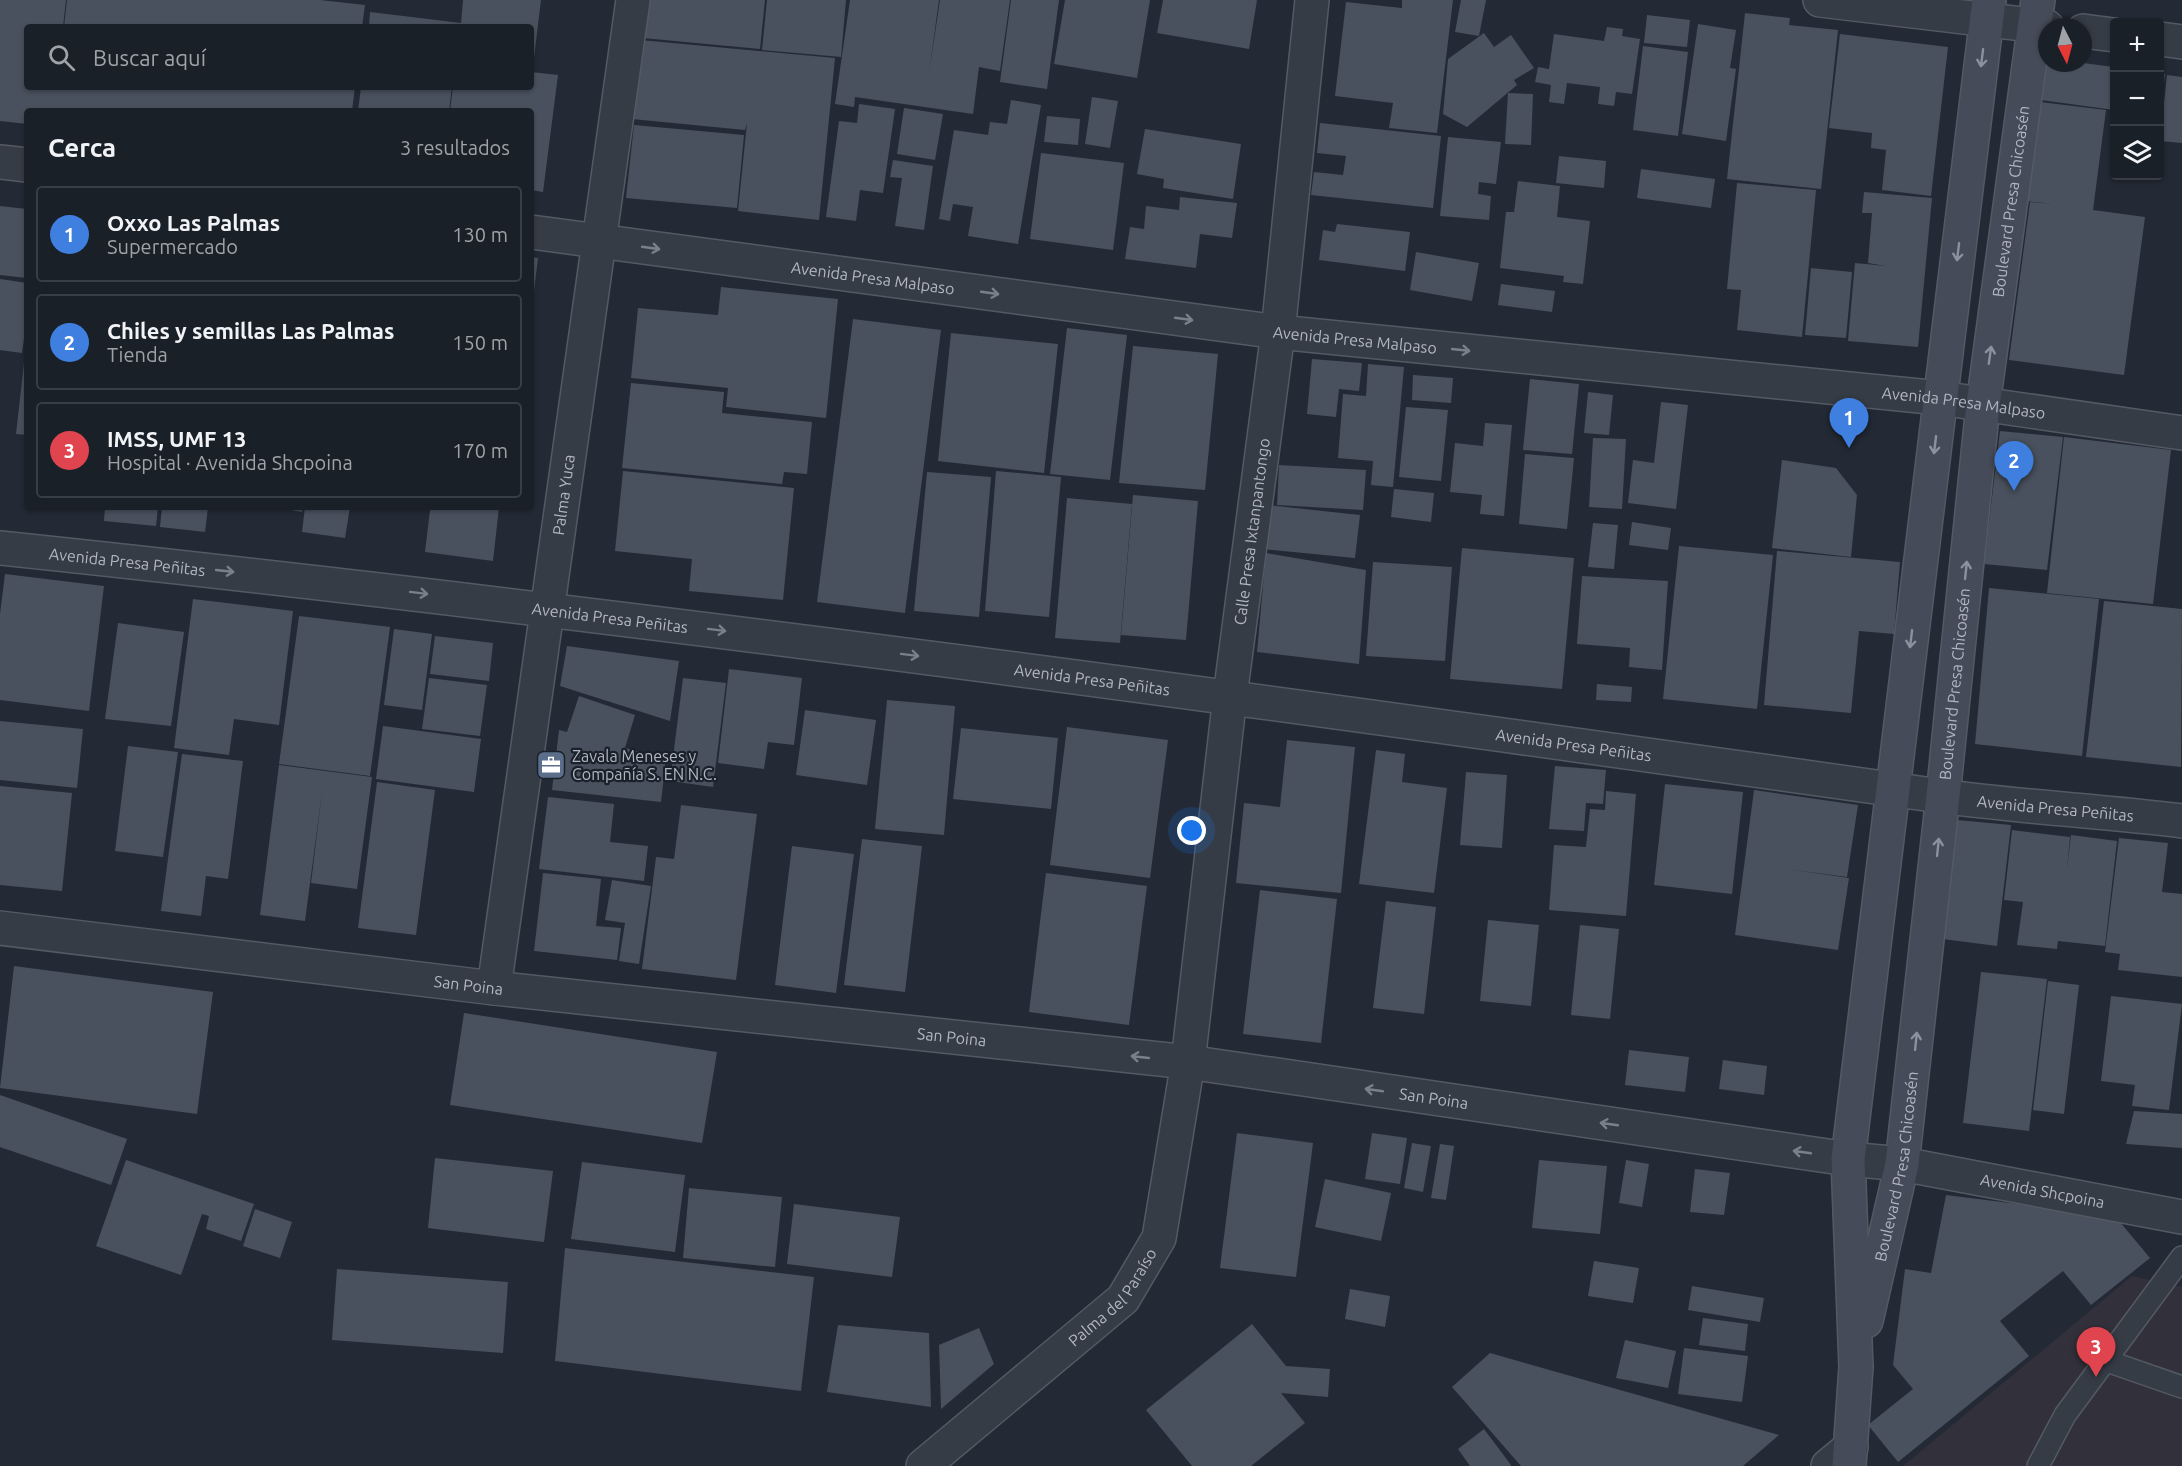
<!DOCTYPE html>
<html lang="es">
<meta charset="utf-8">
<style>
:root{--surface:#1a2028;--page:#232830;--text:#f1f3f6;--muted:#9fa3a8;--line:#383e45;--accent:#db2777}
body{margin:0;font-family:Ubuntu,sans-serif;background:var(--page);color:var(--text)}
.controls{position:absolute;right:18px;top:18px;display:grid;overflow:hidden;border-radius:6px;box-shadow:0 2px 4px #0004}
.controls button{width:54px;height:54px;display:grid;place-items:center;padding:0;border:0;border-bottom:2px solid var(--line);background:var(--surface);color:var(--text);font:30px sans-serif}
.compass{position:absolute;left:2038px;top:18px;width:54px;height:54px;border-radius:50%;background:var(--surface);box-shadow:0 2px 4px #0004;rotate:174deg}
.you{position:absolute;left:1192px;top:831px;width:21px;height:21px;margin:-15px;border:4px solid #fff;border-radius:50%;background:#1a73e8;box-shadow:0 0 0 9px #1a73e833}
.badge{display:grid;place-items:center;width:39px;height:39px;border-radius:50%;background:var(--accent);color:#fff;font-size:20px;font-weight:700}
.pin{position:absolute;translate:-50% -50px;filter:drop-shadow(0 2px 3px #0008)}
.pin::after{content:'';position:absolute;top:32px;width:21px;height:18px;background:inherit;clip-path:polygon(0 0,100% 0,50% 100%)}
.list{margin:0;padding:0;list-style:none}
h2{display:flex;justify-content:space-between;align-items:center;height:78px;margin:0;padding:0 24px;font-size:26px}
h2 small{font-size:20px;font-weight:400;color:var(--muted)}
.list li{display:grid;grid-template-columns:39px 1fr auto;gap:18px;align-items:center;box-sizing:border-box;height:96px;margin:0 12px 12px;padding:0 12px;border:2px solid var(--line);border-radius:6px}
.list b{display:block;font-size:22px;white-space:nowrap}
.list p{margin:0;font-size:20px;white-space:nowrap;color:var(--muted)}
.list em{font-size:20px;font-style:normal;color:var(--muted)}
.icon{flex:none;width:33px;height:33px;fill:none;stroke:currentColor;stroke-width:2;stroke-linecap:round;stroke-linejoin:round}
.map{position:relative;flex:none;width:2182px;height:1466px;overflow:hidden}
.search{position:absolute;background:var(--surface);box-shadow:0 2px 4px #0004;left:24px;top:24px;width:510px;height:66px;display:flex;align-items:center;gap:15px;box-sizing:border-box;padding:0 21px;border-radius:6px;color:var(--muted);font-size:22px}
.panel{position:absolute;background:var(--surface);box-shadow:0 2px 4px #0004;left:24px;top:108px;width:510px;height:402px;border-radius:6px}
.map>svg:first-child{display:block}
</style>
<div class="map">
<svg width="2182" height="1466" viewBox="0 0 2182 1466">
<rect width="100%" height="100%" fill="#232a35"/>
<path fill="#32303a" d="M2132,1276l50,11v179h-279z"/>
<g fill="#49515e">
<path d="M0,0h66l-3,27h-36v60h328l-3,24h-325v13l-27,-3z"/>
<path d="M67,0h253l45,5 -3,22h-298z"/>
<path d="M463,0h78l-7,58 -3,-1v-30h-162l1,-15 91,11z"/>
<path d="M646,0h119l-5,49 -117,-11z"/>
<path d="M767,0h79l-5,57 -79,-7z"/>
<path d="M850,0h89l-10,73 11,-73h70l-10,71 -21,-4 -6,47 -118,-17 -1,10 -19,-3z"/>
<path d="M1011,0h48l-12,89 -47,-7z"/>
<path d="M1065,0h85l-13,78 -83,-14z"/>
<path d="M1163,0h94l-8,49 -92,-16z"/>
<path d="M1402,0h51l-16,133 -48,-5 4,-25 -58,-7 11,-94 56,6z"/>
<path d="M1461,0h25l-7,36 -24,-4z"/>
<path d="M1745,13l45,5 -1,7 49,5 -17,159 -94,-10z"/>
<path d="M1647,15l43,5 -3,27 -43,-4z"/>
<path d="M1698,24l38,6 -6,38 6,1 -10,72 -44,-7z"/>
<path d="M1607,27l16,2 -1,7 18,3 -8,55 -16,-2 -2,14 -16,-2 2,-17 -33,-4 -3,21 -15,-2 2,-17 -16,-3 3,-15 11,2 5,-35 50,7z"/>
<path d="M1484,33l10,14 17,-12 23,33 -20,12 3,5 -50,42 -24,-13 5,-55z"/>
<path d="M1840,34l108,13 -17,149 -49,-6 4,-40 -15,-2 1,-15 -43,-5z"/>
<path d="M640,40l195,18 -16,162 -81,-9 9,-88 -2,7 -113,-11z"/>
<path d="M1643,46l45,6 -10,84 -45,-6z"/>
<path d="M2046,63h37l31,4v43l-73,-10z"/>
<path d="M531,72l27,3 -15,117 -12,-2v-79h-81l3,-24h78z"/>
<path d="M2160,73l5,1 -4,34h-1z"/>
<path d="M2167,75l15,2v66l-22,-2z"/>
<path d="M361,87h91l-3,24h-91z"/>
<path d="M1508,93l25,1 -2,51 -26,-1z"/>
<path d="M1092,97l26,4 -8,47 -25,-4z"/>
<path d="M1011,100l30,5 -23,139 -50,-8 5,-29 -20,-3 -3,17 -11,-2 15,-89 34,5 2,-13 17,2z"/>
<path d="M2040,102l66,8 -13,100 52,7 -21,158 -115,-15 21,-158 23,2 -27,-3z"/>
<path d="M859,104l36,5 -12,84 -23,-3 -4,31 -30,-4 13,-96 18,2z"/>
<path d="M904,108l39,6 -8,46 -38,-6z"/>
<path d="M1047,116l33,3 -2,26 -34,-3z"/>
<path d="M1320,123l121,13 -8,72 -122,-13 3,-23 29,3 3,-19 -29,-3z"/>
<path d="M634,125l110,10 -7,73 -111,-10z"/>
<path d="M1145,129l96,15 -8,55 -70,-11 1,-9 -27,-5z"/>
<path d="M1448,137l53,5 -5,42 -17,-2 -1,12 13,2 -2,24 -49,-4z"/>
<path d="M1041,153l83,10 -11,87 -83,-11z"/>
<path d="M1559,156l47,5 -2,27 -48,-5z"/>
<path d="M893,160l40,6 -9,64 -29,-4 7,-48 -12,-1z"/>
<path d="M1641,169l74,10 -4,29 -74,-10z"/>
<path d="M1518,181l42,5 -3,31 33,4 -7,63 -20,-2 1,-6 -64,-8 6,-56h8z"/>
<path d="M1737,183l79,7 -14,147 -65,-7 4,-40 -14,-1z"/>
<path d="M1864,192l68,6 -14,149 -70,-6 7,-78 31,3 -18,-3 4,-50h-10z"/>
<path d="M1180,197l57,6 -5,35 -32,-4 -4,34 -71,-9 5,-32 14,2 2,-23 33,4z"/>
<path d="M0,206l27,3v69l-27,-3z"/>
<path d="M1337,224l73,8 -5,39 -86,-11 4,-30 12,2z"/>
<path d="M1416,252l63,11 -7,38 -62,-11z"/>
<path d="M531,257l7,1 -6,50h-1z"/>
<path d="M1811,268l41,4 -6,66 -41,-3z"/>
<path d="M0,279l27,4v33l-5,37 -22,-3z"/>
<path d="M1501,284l54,7 -3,21 -54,-7z"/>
<path d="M721,287l117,12 -12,119 -100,-11 2,-19 -97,-10 7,-70 80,7z"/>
<path d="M853,319l88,11 -36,283 -88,-11z"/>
<path d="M1067,328l60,7 -17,145 -60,-6z"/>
<path d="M951,333l107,11 -14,129 -106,-12z"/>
<path d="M1133,346l85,8 -13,136 -86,-7z"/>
<path d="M1312,359l50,4 -3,28 -20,-2 -3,28 -29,-3z"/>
<path d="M24,363h3v72l-11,-1z"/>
<path d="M1368,364l36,3 -11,120 -22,-2 2,-24 -35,-3 5,-64 23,2z"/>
<path d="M1413,375l40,3 -2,25 -39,-3z"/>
<path d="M1530,379l49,5 -7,70 -49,-4z"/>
<path d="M631,383l93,9 -2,21 90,9 -5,52 -23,-2 -2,12 -160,-16z"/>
<path d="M1588,392l25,3 -4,40 -25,-2z"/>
<path d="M1661,402l27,3 -12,104 -48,-6 5,-43 21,3z"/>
<path d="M1406,407l42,3 -7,71 -42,-4z"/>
<path d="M1485,423l27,2 -8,91 -24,-2 2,-19 -32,-3 5,-49 28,3z"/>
<path d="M2000,431l63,6 -16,133 -63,-6z"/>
<path d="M2064,437l107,13 -18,154 -106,-11z"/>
<path d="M1593,438l33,1 -4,70 -33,-2z"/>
<path d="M1525,454l49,4 -7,71 -48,-5z"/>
<path d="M1782,460l54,8 21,27 -6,62 -79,-9z"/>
<path d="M1279,465l87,5 -3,40 -86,-5z"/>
<path d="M623,471l171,17 -11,112 -94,-9 3,-32 -77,-8z"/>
<path d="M996,471l65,6 -12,140 -64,-6z"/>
<path d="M927,472l64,5 -12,140 -65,-6z"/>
<path d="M1394,489l40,4 -3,29 -40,-5z"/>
<path d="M1133,495l65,6 -12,139 -65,-5z"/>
<path d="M1067,498l65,6 -12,139 -65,-5z"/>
<path d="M1267,505l93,10 -5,43 -92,-9z"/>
<path d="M105,507h53l-2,19 -52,-5z"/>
<path d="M162,507h46l-3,25 -45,-5z"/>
<path d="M274,507h29l-1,5z"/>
<path d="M305,507h45l-5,31 -43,-6z"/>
<path d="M416,507h83l-6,54 -68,-9 5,-42z"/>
<path d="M1632,522l39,6 -3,22 -39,-5z"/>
<path d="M1593,523l25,2 -4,44 -26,-2z"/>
<path d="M1679,546l94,9 -16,154 -94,-10z"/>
<path d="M1462,548l112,10 -12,131 -112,-10z"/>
<path d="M1777,551l123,11 -6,72 -35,-3 -8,82 -87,-8z"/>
<path d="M1266,553l100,17 -7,94 -102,-12z"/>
<path d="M1373,562l79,5 -7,94 -79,-5z"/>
<path d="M5,574l99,12 -15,125 -89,-11v-86z"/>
<path d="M1582,576l86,5 -6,89 -33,-3 1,-19 -53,-4z"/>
<path d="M1989,588l110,11 -17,157 -107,-12z"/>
<path d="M193,599l100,12 -14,114 -45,-6 -5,36 -55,-7z"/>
<path d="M2104,601l78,8 -1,158 -95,-10z"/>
<path d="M299,616l91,11 -20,149 -91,-12z"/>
<path d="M118,623l66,9 -13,94 -66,-7z"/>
<path d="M394,629l38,5 -10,76 -38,-5z"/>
<path d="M435,636l58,7 -4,38 -59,-7z"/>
<path d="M567,646l112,15 -9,60 -110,-35z"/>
<path d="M729,669l73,9 -8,67 -26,-3 -4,27 -46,-6z"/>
<path d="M429,678l58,7 -7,51 -58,-7z"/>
<path d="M683,678l43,5 -13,104 -43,-6z"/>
<path d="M1597,684l35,3 -1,15 -35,-2z"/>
<path d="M579,696l56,19 -10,33 41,11 -5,43 -109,-12 7,-60 8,2z"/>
<path d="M887,700l68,6 -11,129 -69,-6z"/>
<path d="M805,710l71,10 -9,65 -71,-10z"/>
<path d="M0,721l83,8 -6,59 -77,-8z"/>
<path d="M383,726l98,13 -7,53 -98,-13z"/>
<path d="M1067,727l101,13 -18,138 -100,-13z"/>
<path d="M961,728l97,10 -7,71 -98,-10z"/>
<path d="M1287,740l68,7 -14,146 -105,-10 8,-80 36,4z"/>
<path d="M128,746l50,6 -15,105 -48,-6z"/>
<path d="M1376,750l29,4 -3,28 45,6 -13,105 -75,-9z"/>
<path d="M182,754l61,7 -15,118 -22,-3 -5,40 -40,-5z"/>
<path d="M279,765l93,12 -15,112 -46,-6 11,-91 -17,129 -45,-6z"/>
<path d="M1555,766l51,4 -3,34 -17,-1 -2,28 -35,-2z"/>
<path d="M1466,772l41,3 -5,73 -42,-3z"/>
<path d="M377,782l58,8 -19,145 -58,-7z"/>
<path d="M1665,784l78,8 -11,102 -78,-9z"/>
<path d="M0,786l72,7 -10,98 -62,-6z"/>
<path d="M1754,790l104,15 -11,72 -60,-8 62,9 -11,72 -103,-15z"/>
<path d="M1606,791l30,3 -10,122 -77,-6 5,-65 32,2 4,-38 15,1z"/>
<path d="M548,797l66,7 -4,38 38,4 -4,35 -105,-12z"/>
<path d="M681,805l76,9 -21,166 -94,-11 14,-112 18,2z"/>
<path d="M1957,820l54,5 -14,121 -54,-7z"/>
<path d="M2012,830l58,7 -3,33 4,-35 46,6 -12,105 -47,-5 -1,8 -40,-4 6,-43 -19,-2z"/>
<path d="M2119,838l49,5 -6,49 20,2v83l-64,-7 2,-16 -15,-2z"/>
<path d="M862,839l60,7 -17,146 -61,-7z"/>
<path d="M792,846l62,8 -18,139 -61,-8z"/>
<path d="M543,873l58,6 -5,47 25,2 -4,32 -83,-9z"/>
<path d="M1046,873l101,13 -18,139 -100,-13z"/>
<path d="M612,880l39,6 -12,78 -20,-3 6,-38 -20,-3z"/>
<path d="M1260,890l77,9 -16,144 -78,-9z"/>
<path d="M1386,901l50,6 -12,107 -51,-6z"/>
<path d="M1488,920l51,5 -8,81 -51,-5z"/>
<path d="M1580,925l39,4 -9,90 -39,-4z"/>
<path d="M14,966l199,26 -16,122 -197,-26z"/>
<path d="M1981,972l66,7 -18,152 -66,-8z"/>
<path d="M2048,981l31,4 -15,129 -31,-4z"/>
<path d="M2111,996l71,8 -13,106 -37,-4 3,-21 -34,-4z"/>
<path d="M464,1013l253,39 -15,91 -252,-38z"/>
<path d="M1629,1050l60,7 -4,35 -60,-7z"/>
<path d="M1723,1060l44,6 -3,29 -45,-6z"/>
<path d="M0,1095l127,44 -16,46 -111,-38z"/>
<path d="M2134,1111l48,3v34l-56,-4z"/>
<path d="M1237,1133l76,10 -17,134 -76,-9z"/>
<path d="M1372,1133l35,5 -7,46 -35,-5z"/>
<path d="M1412,1143l19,3 -8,46 -19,-4z"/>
<path d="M1440,1144l14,2 -8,54 -15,-2z"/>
<path d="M435,1158l118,13 -9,71 -116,-14z"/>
<path d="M126,1160l128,44 -13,37 -35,-12 3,-13 -7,-2 -21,61 -85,-29z"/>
<path d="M1539,1160l68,6 -7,68 -68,-6z"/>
<path d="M1626,1160l23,4 -7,43 -23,-4z"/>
<path d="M582,1162l103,13 -10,77 -104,-13z"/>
<path d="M1695,1169l35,4 -6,42 -34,-3z"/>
<path d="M1325,1179l66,14 -10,48 -66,-14z"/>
<path d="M689,1188l93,9 -7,70 -92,-9z"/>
<path d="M1946,1195l169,21 35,42 -59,47 -28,-34 -63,50 29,35 -131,106 -30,-37 45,-36 -20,-24 12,-96 26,4z"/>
<path d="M794,1204l106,13 -8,60 -105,-13z"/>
<path d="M255,1209l37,13 -12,36 -37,-12z"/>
<path d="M565,1248l249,29 -13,114 -246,-30z"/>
<path d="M1594,1261l45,7 -6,35 -45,-7z"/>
<path d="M337,1269l171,13 -5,71 -171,-13z"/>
<path d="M1692,1286l72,12 -4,24 -72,-12z"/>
<path d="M1350,1289l40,7 -5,31 -40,-8z"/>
<path d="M1703,1318l45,6 -3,27 -46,-6z"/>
<path d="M1252,1324l34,42 44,3 -2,28 -47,-4 24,30 -54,43h-59l-46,-56z"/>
<path d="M838,1325l91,8 2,74 -104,-15z"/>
<path d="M979,1328l15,36 -53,45 -2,-64z"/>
<path d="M1625,1340l51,11 -8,37 -52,-10z"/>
<path d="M1684,1348l64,8 -6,46 -64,-8z"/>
<path d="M1490,1353l289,82 -36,31h-222l-69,-79z"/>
<path d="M1484,1429l27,36 -1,1h-40l-12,-17z"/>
</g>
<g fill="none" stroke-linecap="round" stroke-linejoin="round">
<g stroke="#545a63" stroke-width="24">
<g id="lane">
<path d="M2107,1361l75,26"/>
<path d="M2038,1466l27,-51 117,-158"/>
</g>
</g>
<g stroke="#545a63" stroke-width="36">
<g id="street">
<path d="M1820,0l227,27"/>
<path d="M2083,31l31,4"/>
<path d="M2160,39l22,3"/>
<path d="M0,162l27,3"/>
<path id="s1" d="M531,232l747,100 662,66 242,35"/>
<path id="s2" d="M0,548c649,68 1294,157 1940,248 80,11 162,15 242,25"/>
<path id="s3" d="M0,928l494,60 694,74 660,97 54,5 280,53"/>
<path id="s4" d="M494,988l139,-988"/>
<path id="s5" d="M923,1466l200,-167 36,-61 29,-176 42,-366 48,-364 34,-332"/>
<path d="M1828,1466l23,-19"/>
</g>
</g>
<g stroke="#545a63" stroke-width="36">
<g id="secondary">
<path id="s6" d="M1866,1321l36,-157 41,-368 40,-391 55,-405"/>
<path d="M1849,1466l7,-99 -8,-208 141,-1159"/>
</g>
</g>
<use href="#lane" stroke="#363c46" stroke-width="21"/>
<use href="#street" stroke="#363c46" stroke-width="33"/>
<use href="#secondary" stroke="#454b58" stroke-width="33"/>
</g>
<defs><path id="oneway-shaft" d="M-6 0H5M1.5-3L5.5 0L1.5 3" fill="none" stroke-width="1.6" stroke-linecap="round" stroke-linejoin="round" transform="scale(1.5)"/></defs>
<g stroke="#8b919d">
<use href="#oneway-shaft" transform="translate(1982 58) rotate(97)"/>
<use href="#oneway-shaft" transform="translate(1958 252) rotate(97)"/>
<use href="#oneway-shaft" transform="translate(1990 355) rotate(-82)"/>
<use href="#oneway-shaft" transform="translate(1935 445) rotate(97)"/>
<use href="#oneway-shaft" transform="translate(1966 570) rotate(-84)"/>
<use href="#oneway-shaft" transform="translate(1911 639) rotate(97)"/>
<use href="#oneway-shaft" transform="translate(1938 847) rotate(-84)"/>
<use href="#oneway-shaft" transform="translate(1916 1041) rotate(-84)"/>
</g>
<g stroke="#7a808a">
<use href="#oneway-shaft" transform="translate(651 248) rotate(8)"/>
<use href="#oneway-shaft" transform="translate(990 293) rotate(8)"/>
<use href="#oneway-shaft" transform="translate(1184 319) rotate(8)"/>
<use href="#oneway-shaft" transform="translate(1461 350) rotate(6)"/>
<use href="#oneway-shaft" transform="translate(225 571) rotate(6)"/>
<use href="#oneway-shaft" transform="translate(419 593) rotate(7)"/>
<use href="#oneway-shaft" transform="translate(717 630) rotate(7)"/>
<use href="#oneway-shaft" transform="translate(910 655) rotate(7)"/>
<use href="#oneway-shaft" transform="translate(1140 1057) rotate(-174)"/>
<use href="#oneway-shaft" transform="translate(1374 1090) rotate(-172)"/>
<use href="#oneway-shaft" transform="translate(1609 1124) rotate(-172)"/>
<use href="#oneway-shaft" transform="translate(1802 1152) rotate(-172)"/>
</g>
<defs>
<g id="office-square" transform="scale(1.5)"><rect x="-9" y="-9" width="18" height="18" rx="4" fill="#5c6f8a" stroke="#1b212a"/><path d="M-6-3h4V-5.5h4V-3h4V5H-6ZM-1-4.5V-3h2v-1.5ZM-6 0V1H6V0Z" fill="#fff"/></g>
</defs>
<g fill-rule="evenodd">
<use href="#office-square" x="551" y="765"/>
</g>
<g text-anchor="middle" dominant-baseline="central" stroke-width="4.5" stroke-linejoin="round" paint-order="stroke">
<g font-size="16" fill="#b1b7c2" stroke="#1b212a">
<text stroke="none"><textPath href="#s6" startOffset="1130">Boulevard Presa Chicoasén</textPath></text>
<text stroke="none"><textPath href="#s1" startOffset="345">Avenida Presa Malpaso</textPath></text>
<text stroke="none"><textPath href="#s1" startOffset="831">Avenida Presa Malpaso</textPath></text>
<text stroke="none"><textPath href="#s1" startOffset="1443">Avenida Presa Malpaso</textPath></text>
<text stroke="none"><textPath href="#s4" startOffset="498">Palma Yuca</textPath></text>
<text stroke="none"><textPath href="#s5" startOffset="1044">Calle Presa Ixtanpantongo</textPath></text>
<text stroke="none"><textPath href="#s2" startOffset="128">Avenida Presa Peñitas</textPath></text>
<text stroke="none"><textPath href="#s2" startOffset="614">Avenida Presa Peñitas</textPath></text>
<text stroke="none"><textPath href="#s2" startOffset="1100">Avenida Presa Peñitas</textPath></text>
<text stroke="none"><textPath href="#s6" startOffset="644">Boulevard Presa Chicoasén</textPath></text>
<text stroke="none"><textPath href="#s2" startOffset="1586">Avenida Presa Peñitas</textPath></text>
<text stroke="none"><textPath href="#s2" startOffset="2072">Avenida Presa Peñitas</textPath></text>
<text stroke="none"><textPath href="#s3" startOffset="472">San Poina</textPath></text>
<text stroke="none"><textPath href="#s3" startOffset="958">San Poina</textPath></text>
<text stroke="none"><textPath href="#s3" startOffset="1444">San Poina</textPath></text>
<text stroke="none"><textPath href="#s6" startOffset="158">Boulevard Presa Chicoasén</textPath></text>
<text stroke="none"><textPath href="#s3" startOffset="2060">Avenida Shcpoina</textPath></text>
<text stroke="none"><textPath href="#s5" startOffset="255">Palma del Paraíso</textPath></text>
</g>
<g font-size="16" fill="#b1b7c2" stroke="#1b212a" text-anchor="start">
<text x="572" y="756">Zavala Meneses y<tspan x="572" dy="18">Compañía S. EN N.C.</tspan></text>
</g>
</g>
</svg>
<div class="controls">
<button>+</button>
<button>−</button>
<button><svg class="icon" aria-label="layers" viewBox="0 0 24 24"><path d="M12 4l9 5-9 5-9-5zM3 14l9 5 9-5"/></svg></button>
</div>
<svg class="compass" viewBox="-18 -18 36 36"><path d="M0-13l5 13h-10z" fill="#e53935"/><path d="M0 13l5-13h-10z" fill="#9fa3a8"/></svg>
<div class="you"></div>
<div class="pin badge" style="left:1849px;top:448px;background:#3f7fe0">1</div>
<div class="pin badge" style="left:2014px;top:491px;background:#3f7fe0">2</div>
<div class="pin badge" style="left:2096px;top:1377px;background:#e0444e">3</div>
<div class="search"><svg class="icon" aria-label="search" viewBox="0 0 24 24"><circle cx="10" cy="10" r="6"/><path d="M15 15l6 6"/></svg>Buscar aquí</div>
<section class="panel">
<h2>Cerca<small>3 resultados</small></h2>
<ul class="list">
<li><span class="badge" style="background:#3f7fe0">1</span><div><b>Oxxo Las Palmas</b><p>Supermercado</p></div><em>130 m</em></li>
<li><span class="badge" style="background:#3f7fe0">2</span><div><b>Chiles y semillas Las Palmas</b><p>Tienda</p></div><em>150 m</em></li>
<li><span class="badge" style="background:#e0444e">3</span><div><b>IMSS, UMF 13</b><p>Hospital · Avenida Shcpoina</p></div><em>170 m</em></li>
</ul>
</section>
</div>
